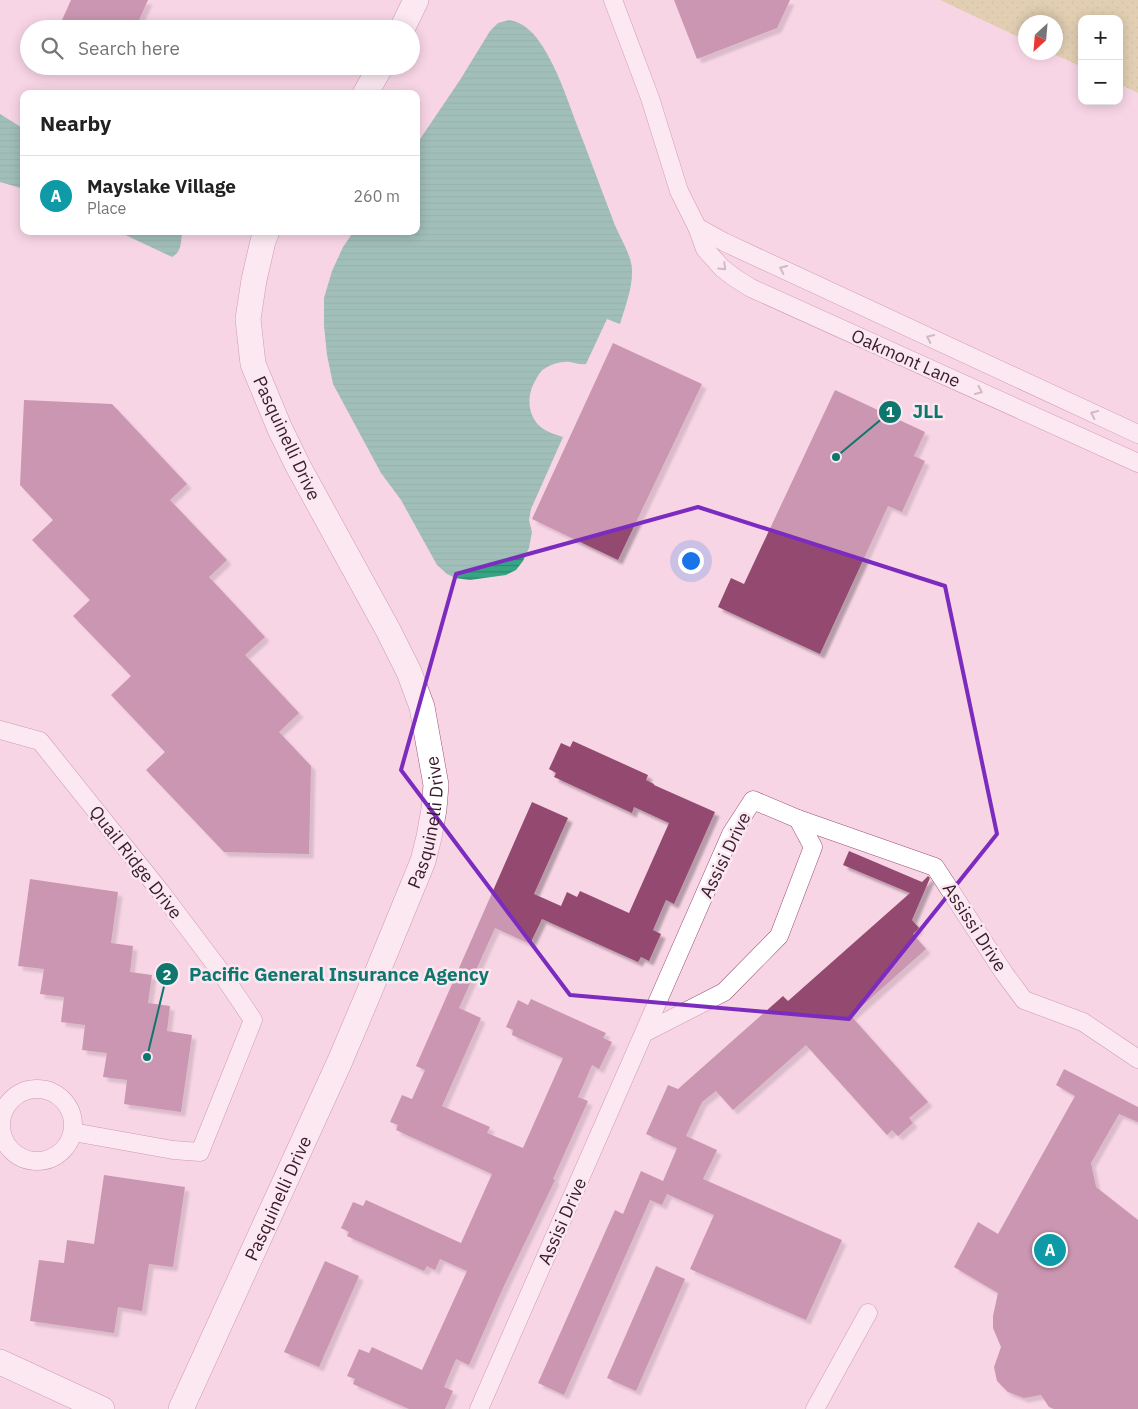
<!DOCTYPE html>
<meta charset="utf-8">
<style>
:root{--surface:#fff;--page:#f6f6f6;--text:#222;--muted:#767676;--line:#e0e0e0;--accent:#178a6b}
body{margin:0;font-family:"IBM Plex Sans",sans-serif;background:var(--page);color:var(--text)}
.controls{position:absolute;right:15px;top:15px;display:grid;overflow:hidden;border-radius:10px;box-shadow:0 2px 12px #0003}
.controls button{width:45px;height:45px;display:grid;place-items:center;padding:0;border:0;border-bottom:1px solid var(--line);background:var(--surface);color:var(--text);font:25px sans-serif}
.compass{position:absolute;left:1018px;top:15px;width:45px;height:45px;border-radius:50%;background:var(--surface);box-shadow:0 2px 12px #0003;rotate:206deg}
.you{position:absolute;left:690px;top:560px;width:18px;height:18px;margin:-12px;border:4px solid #fff;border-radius:50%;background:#1a73e8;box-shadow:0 0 0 8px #1a73e833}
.badge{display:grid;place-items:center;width:32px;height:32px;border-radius:50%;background:var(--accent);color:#fff;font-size:16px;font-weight:700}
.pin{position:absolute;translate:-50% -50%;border:2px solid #fff;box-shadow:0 1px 5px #0006}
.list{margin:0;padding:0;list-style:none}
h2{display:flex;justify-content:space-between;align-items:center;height:65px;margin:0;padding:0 20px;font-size:21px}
h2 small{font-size:16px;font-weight:400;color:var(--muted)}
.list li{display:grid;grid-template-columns:32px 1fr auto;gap:15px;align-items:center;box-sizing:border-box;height:80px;padding:0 20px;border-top:1px solid var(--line)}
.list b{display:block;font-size:19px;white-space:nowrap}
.list p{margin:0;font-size:16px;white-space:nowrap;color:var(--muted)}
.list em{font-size:16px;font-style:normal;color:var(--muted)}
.icon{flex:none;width:28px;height:28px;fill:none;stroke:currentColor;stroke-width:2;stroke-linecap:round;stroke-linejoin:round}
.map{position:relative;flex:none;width:1138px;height:1409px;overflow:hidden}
.search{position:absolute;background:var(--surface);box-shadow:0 2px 12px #0003;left:20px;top:20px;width:400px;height:55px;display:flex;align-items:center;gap:12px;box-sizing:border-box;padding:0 18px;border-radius:28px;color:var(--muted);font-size:19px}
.panel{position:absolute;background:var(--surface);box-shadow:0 2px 12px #0003;left:20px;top:90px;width:400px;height:145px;border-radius:10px}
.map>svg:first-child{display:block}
</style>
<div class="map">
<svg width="1138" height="1409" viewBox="0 0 1138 1409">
<defs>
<pattern id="park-dots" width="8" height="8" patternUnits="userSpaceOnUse" patternTransform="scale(1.25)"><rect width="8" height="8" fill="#c8c876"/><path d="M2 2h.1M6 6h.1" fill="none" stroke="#adab66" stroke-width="1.8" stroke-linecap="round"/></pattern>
<pattern id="water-rules" width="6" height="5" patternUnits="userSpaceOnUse" patternTransform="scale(1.25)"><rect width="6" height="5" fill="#36a583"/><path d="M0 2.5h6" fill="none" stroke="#2f866b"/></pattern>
<filter id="shadow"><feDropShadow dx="4.5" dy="4.5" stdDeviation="1" flood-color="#0004"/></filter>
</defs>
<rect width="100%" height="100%" fill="#f8d5e5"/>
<path fill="url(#park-dots)" d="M940,0h198v93l-19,-9v-65h-37v48l-31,-14 5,-1v-30h-30l-1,18z"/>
<g fill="url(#water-rules)">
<path d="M509,20c15,2 26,14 34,27 14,22 23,48 32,73 13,33 25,66 38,100 5,15 18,33 19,49 1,18 -7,38 -12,55l-13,-5 -21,45c-6,1 -10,-1 -16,-2 -8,-1 -19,2 -26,7 -5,3 -8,11 -11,16 -7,15 -4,36 12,45 5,3 12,5 18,7l-32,72 -2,11 3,12 -3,16 -6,13 -7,9 -10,5 -36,5 -15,-2 -8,-4 -10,-9 -36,-65 -20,-27 -48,-89 -6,-29 -3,-29v-28l8,-27 11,-24 11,-16h62v-86l44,-65 30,-49 8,-8z"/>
<path d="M0,114l24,15v60l-24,-7z"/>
<path d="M117,231h65c-1,10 0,21 -10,26z"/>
</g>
<g fill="#944a71" filter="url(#shadow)">
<path d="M71,0h77l-13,29h-53l-20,-9z"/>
<path d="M674,0h116l-13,28 -80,31z"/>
<path d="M613,343l89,41 -84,176 -86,-41z"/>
<path d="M835,390l90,42 -11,24 11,5 -23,51 -14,-6 -68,148 -102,-47 13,-29 13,6z"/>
<path d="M24,400l88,4 75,80 -17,16 57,60 -18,17 56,60 -20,18 54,58 -20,19 32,34 -2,88 -85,-2 -78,-82 19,-18 -54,-57 20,-19 -58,-60 17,-16 -58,-60 21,-20 -33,-35z"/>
<path d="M573,741l75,34 -2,5 8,4v1l61,27 -41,92 -8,-4 -13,30 8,4 -12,27 -8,-4 -3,5 -96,-43 -12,25 -35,-16 -36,80 22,10 -39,88 48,21 -3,6 36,15 40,-90 -51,-23 1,-5 -7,-3 12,-27 10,5 3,-6 75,34 -3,5 9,4 -13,27 -7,-4 -14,32 10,4 -35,78 2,1 -52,108 -34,77 -13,-6 -12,28 9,4 -8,18h-36l-56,-25 2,-5 -8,-3 12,-27 10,4 3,-6 50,23 45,-99 -27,-12 -5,11 -8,-4 -3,5 -77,-35 2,-4 -8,-4 12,-26 10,4 3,-6 95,43 31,-69 -96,-44 2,-5 -8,-3 12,-27 10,4 13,-29 -9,-4 116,-264 36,16 -34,76 27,12 6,-14 10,5 3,-6 49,22 40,-90 -35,-16 -2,6 -78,-36 2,-4 -7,-4 12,-26 9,4z"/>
<path d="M849,851l73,31 6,-6 2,2 -18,42 7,8 -6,6 13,15 -75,67 77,86 -19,16 4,5 -15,13 -6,-6 -5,5 -81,-90 -73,65 -17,-19 -14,11 -16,34 31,14 -14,29 139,61 -36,80 -116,-51 24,-54 -47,-21 -5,11 -12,-5 -86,195 -26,-12 77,-173 8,4 18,-43 22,10 14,-33 -31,-14 22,-49 10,4 105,-93 5,5 122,-108 -67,-28z"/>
<path d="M30,879l88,13 -7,51 22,3 -3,26 22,3 -4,28 22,3 -3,25 25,4 -11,77 -57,-8 3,-24 -24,-3 4,-24 -25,-3 3,-25 -24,-3 3,-25 -24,-3 4,-25 -26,-3z"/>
<path d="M1064,1069l74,38v15l-19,-8 -28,49 5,24 42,33v189h-84l-5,-2 -8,-12 -17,3 -16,-6 -11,-11 -3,-14 7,-20 -8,-19v-12l5,-23 -44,-26 24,-45 20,12 77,-138 -19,-11z"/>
<path d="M104,1175l81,12 -12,80 -24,-3 -7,47 -24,-4 -4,26 -84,-12 9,-61 25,3 3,-23 27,4z"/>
<path d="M325,1261l34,15 -40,91 -35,-15z"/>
<path d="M656,1266l29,13 -49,112 -29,-13z"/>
</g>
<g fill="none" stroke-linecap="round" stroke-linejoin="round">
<g stroke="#9b5178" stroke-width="19">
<g id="street">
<path d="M613,0l37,98 29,93 18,36 8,22 17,19 13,10 16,10 387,175"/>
<path d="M697,227l27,15 414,192"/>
<path d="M0,730l40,11 120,150 58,77 35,52 -53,132 -27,-2 -100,-18"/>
<path d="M798,819l137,48 69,106 20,27 59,22 55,37"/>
<circle cx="37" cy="1125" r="36"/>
<path d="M479,1409l252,-575 22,-34 45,19 15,28 -34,89 -55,56 -80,41"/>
<path d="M815,1409l53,-96"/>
</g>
</g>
<g stroke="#9b5178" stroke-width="26">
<g id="secondary">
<path d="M402,29l14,-29"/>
<path d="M365,94l16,-28"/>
<path d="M0,1362l102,47"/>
<path id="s1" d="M181,1409l159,-348 30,-71 53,-129 6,-24 5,-28 2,-24 -14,-78 -13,-35 -21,-42 -90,-164 -18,-37 -27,-65 -5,-45 6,-39 9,-39 4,-10"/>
</g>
</g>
<use href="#street" stroke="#fff" stroke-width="18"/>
<use href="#secondary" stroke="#fff" stroke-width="25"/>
</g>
<defs><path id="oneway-chevron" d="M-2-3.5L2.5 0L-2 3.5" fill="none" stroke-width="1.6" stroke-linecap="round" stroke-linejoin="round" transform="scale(1.25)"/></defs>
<g stroke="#a6989f">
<use href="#oneway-chevron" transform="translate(723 267) rotate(44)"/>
<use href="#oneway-chevron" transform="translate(783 269) rotate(-155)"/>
<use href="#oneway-chevron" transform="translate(930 338) rotate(-155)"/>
<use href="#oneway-chevron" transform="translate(979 391) rotate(24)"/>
<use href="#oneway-chevron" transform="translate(1094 414) rotate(-155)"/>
</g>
<path d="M0 0H1138V1409H0ZM698,507l247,79 52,248 -148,185 -279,-24 -169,-225 55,-196z" fill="#f8d5e5" fill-opacity=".55" fill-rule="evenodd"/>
<path fill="none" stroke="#7b2cbf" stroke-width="4" stroke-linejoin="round" d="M698,507l247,79 52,248 -148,185 -279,-24 -169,-225 55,-196z"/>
<g text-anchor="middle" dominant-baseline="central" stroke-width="5" stroke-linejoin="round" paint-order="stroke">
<g font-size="18" fill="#391a2a" stroke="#fae8f0">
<text transform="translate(906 358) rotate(24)">Oakmont Lane</text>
<text transform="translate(287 438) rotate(65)">Pasquinelli Drive</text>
<text stroke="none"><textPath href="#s1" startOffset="638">Pasquinelli Drive</textPath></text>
<text transform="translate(725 855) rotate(-64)">Assisi Drive</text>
<text transform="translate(136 862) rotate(52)">Quail Ridge Drive</text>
<text transform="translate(975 927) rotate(57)">Assissi Drive</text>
<text stroke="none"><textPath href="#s1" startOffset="232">Pasquinelli Drive</textPath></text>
<text transform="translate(562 1221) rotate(-66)">Assisi Drive</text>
</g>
</g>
<path fill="none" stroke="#0f766e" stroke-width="2" d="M836 457L890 412M147 1057L167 974"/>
<g fill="#0f766e" stroke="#fae8f0" stroke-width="2">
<circle cx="836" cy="457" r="5"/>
<circle cx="147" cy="1057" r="5"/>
<circle cx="890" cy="412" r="12"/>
<circle cx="167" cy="974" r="12"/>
</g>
<g font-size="15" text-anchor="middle" font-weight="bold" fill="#fff">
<text x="890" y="417">1</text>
<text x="167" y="980">2</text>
</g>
<g font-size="19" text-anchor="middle" font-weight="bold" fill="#0f766e" stroke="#fae8f0" stroke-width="5" stroke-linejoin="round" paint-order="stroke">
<text x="928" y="418">JLL</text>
<text x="339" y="981">Pacific General Insurance Agency</text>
</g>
</svg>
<div class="controls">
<button>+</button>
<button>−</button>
</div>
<svg class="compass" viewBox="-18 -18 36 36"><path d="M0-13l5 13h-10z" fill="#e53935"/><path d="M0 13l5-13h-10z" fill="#767676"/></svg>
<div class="you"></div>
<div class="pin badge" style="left:1050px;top:1250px;background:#0f9aa8">A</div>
<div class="search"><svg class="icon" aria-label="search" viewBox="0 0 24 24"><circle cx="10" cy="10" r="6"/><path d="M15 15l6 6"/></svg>Search here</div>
<section class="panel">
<h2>Nearby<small></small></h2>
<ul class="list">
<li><span class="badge" style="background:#0f9aa8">A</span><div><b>Mayslake Village</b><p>Place</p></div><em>260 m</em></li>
</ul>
</section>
</div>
